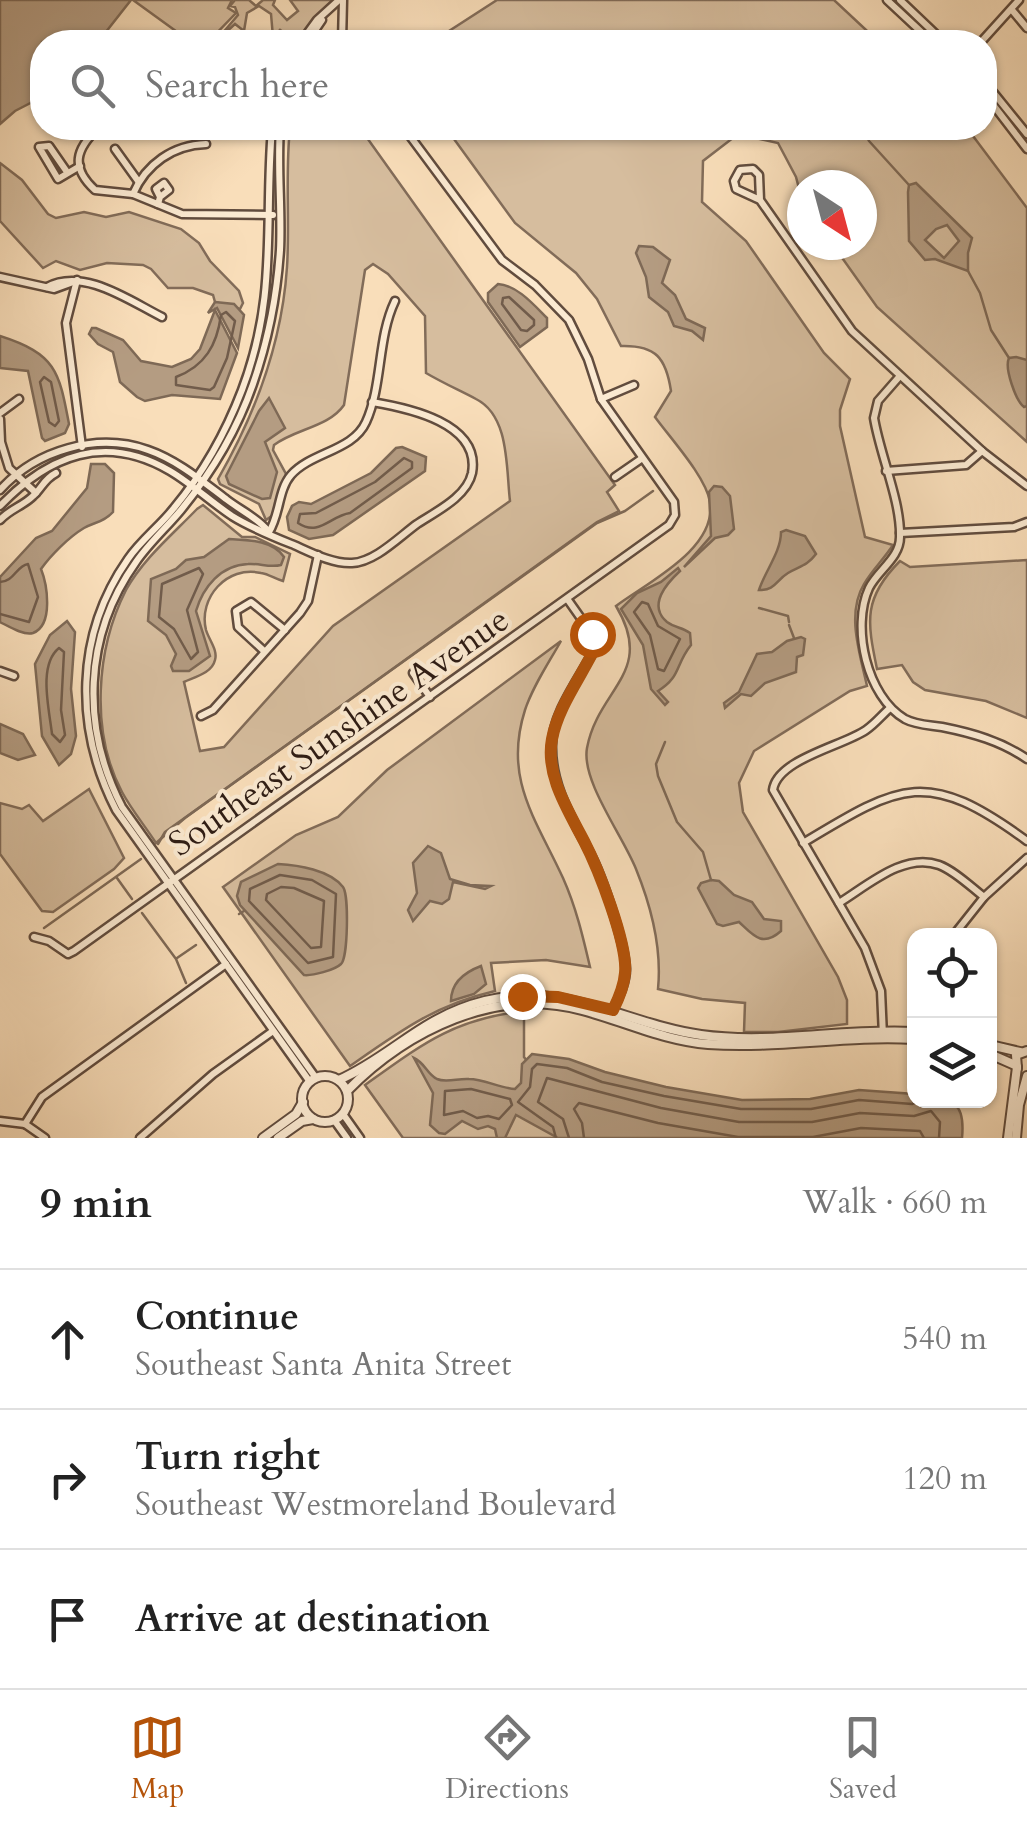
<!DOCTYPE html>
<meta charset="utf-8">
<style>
:root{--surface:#fff;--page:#f2f2f2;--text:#222;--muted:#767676;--line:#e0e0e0;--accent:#b45309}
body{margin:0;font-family:Cardo,serif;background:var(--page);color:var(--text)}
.controls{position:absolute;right:30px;bottom:30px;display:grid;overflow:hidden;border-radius:20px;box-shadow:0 2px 8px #0004}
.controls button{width:90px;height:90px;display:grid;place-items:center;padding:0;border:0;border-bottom:2px solid var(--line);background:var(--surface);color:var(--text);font:50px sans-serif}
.compass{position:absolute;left:787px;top:170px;width:90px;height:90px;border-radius:50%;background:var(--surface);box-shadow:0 2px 8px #0004;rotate:144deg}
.stop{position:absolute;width:30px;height:30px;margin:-22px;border:8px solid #b45309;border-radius:50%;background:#fff}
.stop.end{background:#b45309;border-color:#fff;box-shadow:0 2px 10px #0008}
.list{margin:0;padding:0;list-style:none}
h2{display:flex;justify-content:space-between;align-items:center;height:130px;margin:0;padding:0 40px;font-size:42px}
h2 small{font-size:32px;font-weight:400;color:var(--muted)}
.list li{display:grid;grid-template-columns:65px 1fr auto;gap:30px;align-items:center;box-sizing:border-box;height:140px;padding:0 40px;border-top:2px solid var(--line)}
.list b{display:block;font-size:38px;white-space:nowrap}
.list p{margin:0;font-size:32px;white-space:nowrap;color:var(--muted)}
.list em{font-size:32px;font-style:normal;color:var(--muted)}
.icon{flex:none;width:55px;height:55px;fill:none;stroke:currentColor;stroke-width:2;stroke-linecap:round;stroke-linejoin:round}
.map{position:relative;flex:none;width:1027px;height:1138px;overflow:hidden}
.search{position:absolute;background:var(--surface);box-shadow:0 2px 8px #0004;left:30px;right:30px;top:30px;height:110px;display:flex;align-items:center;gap:25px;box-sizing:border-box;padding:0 35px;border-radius:40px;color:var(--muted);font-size:38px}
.sheet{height:550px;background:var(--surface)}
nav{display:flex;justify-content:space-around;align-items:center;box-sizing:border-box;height:140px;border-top:2px solid var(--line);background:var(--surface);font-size:28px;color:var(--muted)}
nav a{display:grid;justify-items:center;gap:5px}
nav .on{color:var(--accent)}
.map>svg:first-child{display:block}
</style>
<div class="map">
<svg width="1027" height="1138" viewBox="0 0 1027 1138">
<rect width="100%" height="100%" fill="#f9deba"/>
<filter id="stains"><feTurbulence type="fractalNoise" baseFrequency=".002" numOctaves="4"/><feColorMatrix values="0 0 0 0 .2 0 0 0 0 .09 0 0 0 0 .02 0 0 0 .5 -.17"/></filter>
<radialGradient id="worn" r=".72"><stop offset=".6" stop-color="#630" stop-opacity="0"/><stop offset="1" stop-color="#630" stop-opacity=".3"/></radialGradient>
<g fill="#d6bd9e" stroke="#826c59" stroke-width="2.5">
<path d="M133,0h99l-4,8 8,5 -26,27 2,2h-21z"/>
<path d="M235,0h14l7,6 7,-6h12l-2,5 14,15 11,-9 -8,-11h43l-18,18 -17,24h-7v-4l-11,-8 -7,7 -2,-23 -12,-8 -12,7 -3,18 -9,-7 -20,18 23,-27 -3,-8 -5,-1z"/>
<path d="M497,0h337l45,42h-447z"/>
<path d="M290,128h70l255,357 -8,7 12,19 -22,11 -412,296 -29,25c-11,-17 -25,-34 -34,-51 -32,-60 -26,-143 4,-202 17,-31 47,-56 71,-81l6,-4 39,32h13l35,17 -7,27c-8,-2 -14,-7 -22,-8 -34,-8 -63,25 -55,57 3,10 12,20 9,30 -3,13 -20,17 -31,22l16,69 24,-4 109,-121 177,-125c-4,-32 0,-85 -34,-102 -17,-9 -33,-16 -50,-26l-1,-57 -37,-42 -15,-10 -8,6 -21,135c-15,22 -49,24 -70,40l-1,5 13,24 -13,41 -7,5 -7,-16 -39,-20 -2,-5c38,-66 64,-136 69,-212 3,-46 -2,-93 3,-139z"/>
<path d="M446,128h521l60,80v234l-150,-135 -44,-62h29v-60h-60v15l-6,-23 -18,-34 -40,-9 -35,27 -1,41 44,39 78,112 26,26 -10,31v16l25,111 28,8c-9,14 -21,25 -29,39 -18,30 -4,70 3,102l-17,5 -96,60 -15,32 4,29 95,165 9,23v24l-69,8h-34l1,-29 -43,-4 -44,-10c4,-40 -7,-83 -22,-120 -13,-33 -55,-88 -49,-121 11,-60 69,-75 29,-142 32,-24 101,-57 94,-104 -4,-25 -39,-63 -55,-85l16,-26c-5,-33 -15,-46 -50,-45l-24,-47 -21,-26 -61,-50z"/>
<path d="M0,163l22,17 26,34 8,4 28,-6 22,5 23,-5 52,17 18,14 11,18 29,30 4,12 -3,6 -25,-7 -2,-7 -20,-7h-25l-17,-19 -8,-4 -36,-2 -27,7 -24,-9 -13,7 -43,-47z"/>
<path d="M1027,560v158l-41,-17 -61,-11 -12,-8 -11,-17 -25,4c-10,-48 -14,-71 23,-108l10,6z"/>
<path d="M561,641c-13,23 -28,45 -36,69 -22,69 11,109 38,168 13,29 20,59 27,89l-44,-7 -55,3 4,28c-60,14 -95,40 -145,75l-127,-179 73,-52 42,-18 49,-47z"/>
<path d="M89,789l35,69 -10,11 -61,43 -11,-1 -42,-57v-51l22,6 7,-4 14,16z"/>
<path d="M524,1011v46l65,81h-186l-38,-53c56,-40 88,-66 159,-74z"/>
</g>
<g fill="#b49c82" stroke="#7e6956" stroke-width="2.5" fill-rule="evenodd">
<path d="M0,0h131l-33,42h-56v55l-27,14 -15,13z"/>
<path d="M916,183l56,55 -4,15v18l-33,-12 -10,1 -16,-19 -1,-49 1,-7zM947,225l12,16 -15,17 -19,-18 11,-11z"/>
<path d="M639,246l14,1 17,13 -8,23 13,12 11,24 19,9 -2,12 -11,-9 -18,-5 -6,-14 -19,-15 -3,-20 -10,-24z"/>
<path d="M498,284c19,1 36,21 49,34v9l-27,20 -32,-45v-9z"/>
<path d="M215,302l19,2 10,11 -6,33 -21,-40 -9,5z"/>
<path d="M215,310l22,43 -17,46 -48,-4 -27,6 -8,-4 -17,-15 -7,-30 -15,-8 -9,-10 3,-6h4l27,12 18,21 31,6 19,-8 9,-10z"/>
<path d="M0,336c56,18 59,35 69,88l-4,9 -20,8 -3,-3 -14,-67 -28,-3z"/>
<path d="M1016,357l11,3v46l-3,1c-8,-6 -20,-39 -15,-49z"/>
<path d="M269,398l16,30 -20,14 12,30 -7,26 -8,1 -33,-15 -3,-8 33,-65z"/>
<path d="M402,447l24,10 -1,14 -92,64 -24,4 -20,-9 -2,-13 5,-11 7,-4 12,2 60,-31 25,-25z"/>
<path d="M91,464h14l9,9 -1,39c-9,10 -18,10 -29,16 -15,9 -33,27 -43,41 6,15 13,56 -8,64 -9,3 -25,-7 -33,-11v-45l36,-39 16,-7 35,-43z"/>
<path d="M714,486l8,1 8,9 4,33 -6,6 -13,3 -31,29 27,-31 -2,-44z"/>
<path d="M786,530l19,6 11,18c-9,12 -16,12 -28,19 -13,8 -12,17 -29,17 6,-19 22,-38 22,-58z"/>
<path d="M229,539c19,1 44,1 55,18l-3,8c-12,3 -21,-2 -33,-1 -27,1 -45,23 -52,47l14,45 -21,15h-16l-2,-5 5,-12 -10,-19 -18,-14 3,-42 25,-10 10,-9 18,-3z"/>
<path d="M678,568l2,3c-13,12 -33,34 -13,51 8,6 15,5 23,11l1,12c-16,20 -10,32 -33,46l10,11 -3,3 -14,-16 -8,-44 -22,-36 16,-16 24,-11z"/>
<path d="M67,621l8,11 -4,57 5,47 -5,18 -12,11 -17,-29 -7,-72 15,-29z"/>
<path d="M801,637l4,2 -2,16 -6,2 -1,15 -31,11 -14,13 -10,-2 -16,14 -1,-5 15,-11 18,-38 15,-2 15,-11z"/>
<path d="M0,724l23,10 12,21 -17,5 -18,-7z"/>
<path d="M428,846l13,7 9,26 20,6 21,1 -6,3 -32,-7 -4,17 -7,5 -12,-3 -17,20 -5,-11 9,-17 -4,-30z"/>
<path d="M278,864c20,1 52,6 65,23 6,8 5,71 -2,77 -6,6 -29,12 -37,11l-64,-70 -3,-9 4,-14z"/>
<path d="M711,880l8,1 15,14 18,7 12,17 17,2v10c-19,17 -28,4 -42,-9l-16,4 -6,-2 -19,-36 3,-5z"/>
<path d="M481,966l5,18 -12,10 -23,7c0,-19 14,-29 30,-35z"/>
<path d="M532,1054l37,5 36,13 61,15 76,13 68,-1 49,-9 55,4v6c35,0 52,-4 48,38h-404l-42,-23 -11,23h-8l-2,-9 -7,-3 -10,3 -16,-8 -17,13 -6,-1 -9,-8 3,-32 -19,-35c11,5 13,16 23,21 9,4 22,-1 32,0 15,0 30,9 46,10l6,-6 1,-19z"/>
</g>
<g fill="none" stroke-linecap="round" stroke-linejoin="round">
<g stroke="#715c4b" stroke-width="2.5">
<path d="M509,297l25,23v5l-7,6 -6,-1 -19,-26 1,-6z"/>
<path d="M226,312l9,9 -8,37 -13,29 -4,3 -34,-5v-8c29,-11 41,-32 45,-62z"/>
<path d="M44,377l7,5 8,39 -4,5 -6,-4 -9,-40z"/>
<path d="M404,458l8,4v6l-62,45c-20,3 -31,24 -52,10l2,-9 16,-1 59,-31z"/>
<path d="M199,568l4,6 -16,36 11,42 -7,7 -17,-30 -15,-12 3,-33z"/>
<path d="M0,582c14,0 16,-16 28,-18l10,33 -9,25 -29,-8"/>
<path d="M642,602l6,2 10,22 22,13 -16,32 -6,-2 -8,-34 -16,-23z"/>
<path d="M59,648l5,4 -3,58 4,25 -5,7 -8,-8c-3,-26 -14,-69 7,-86z"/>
<path d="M280,875l32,5 24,14 -3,63 -25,6 -59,-62 1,-12z"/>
<path d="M281,887l13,1 30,13 -3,46 -10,1 -45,-48 1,-6z"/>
<path d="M471,1089l39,10 2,6 -13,14 -11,-3 -11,2 -14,-7 -19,4 1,-24z"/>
<path d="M556,1138l-3,-11 -35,-25 12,-15 2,-18 5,-5 30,4 35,14 62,14 77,13h70l48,-9 53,4 9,-4"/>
<path d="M569,1138l-6,-19 -25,-17 9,-24 114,30 78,14h73l48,-9 54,3 17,-5 9,11 -1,16"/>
<path d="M584,1138l-2,-15 -8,-14 5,-6 79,20 80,14h75l48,-9 59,3 4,7"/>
</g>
<g stroke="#7e6956" stroke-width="2.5">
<path d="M862,128l7,13 40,44"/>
<path d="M968,271l12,22 11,37 18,28"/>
<path d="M759,608l29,8 1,6"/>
<path d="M789,625l5,13"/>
<path d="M665,742l-9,22 2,12 19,46 26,30 8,28"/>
<path d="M158,844l7,-12 432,-309 28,-12 28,-20"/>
<path d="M117,878l15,21"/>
<path d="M142,913l34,46 10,24"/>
<path d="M239,914l5,-3"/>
<path d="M44,928l97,-69"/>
<path d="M177,958l19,-13"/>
</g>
<g stroke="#614c3e" stroke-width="11">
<g id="minor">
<path d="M887,0l45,42"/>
<path d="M900,0l44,42"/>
<path d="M1012,10l15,18"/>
<path d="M301,42l16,-22 22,-20"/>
<path d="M307,42l15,-22"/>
<path d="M342,42l1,-42"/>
<path d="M981,42l38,-42"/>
<path d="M984,81l43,53"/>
<path d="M984,93l43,56"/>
<path d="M98,128c-22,21 -28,39 -3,62l38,4 49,20 91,1"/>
<path d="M272,128c-8,96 6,167 -30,262 -16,42 -39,83 -68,118 -14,18 -33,32 -46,51 -53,76 -54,169 -12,251l194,272"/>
<path d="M280,128c-3,40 2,81 0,122 -3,46 -12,91 -27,134 -16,46 -41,88 -72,126 -14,17 -32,33 -45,52 -53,74 -55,166 -14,245l194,271"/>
<path d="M115,149l23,32"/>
<path d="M67,172l-18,-26 -10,1 19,32 22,-13"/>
<path d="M133,194c13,-30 40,-49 73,-50"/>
<path d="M760,200l-1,-25 -6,-6 -13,1 -6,11 2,8 24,11 92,131 130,120 45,35"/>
<path d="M158,204l2,-7 9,-7 -5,-7 -8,6 4,8"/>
<path d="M0,277l54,12 22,-8"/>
<path d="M77,280l-11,43 16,124"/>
<path d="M47,287c36,-20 83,14 115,30"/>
<path d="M899,377l-21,24 -4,17c6,37 27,83 26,119 0,21 -22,33 -31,51 -18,39 -2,109 36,131 11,6 25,6 37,8 30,6 59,14 85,32"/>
<path d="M601,399l33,-14"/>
<path d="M0,413l19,-14"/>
<path d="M0,419l1,23 8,26 27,25"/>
<path d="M886,471l80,-6 16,-14"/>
<path d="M615,477l26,-18"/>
<path d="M0,490c36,-40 97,-58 148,-40 29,10 54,31 78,49 14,11 32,19 42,32"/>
<path d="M0,506c49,-51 105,-73 170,-35 22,13 41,31 62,45 19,12 42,21 62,29 18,8 39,19 58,18 23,-1 47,-26 65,-39 18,-12 50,-27 55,-51 9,-50 -64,-65 -100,-71"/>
<path d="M0,520c10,-11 23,-14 33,-24 9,-8 11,-17 23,-23"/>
<path d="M269,532c11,-17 9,-42 22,-57 20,-23 62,-24 75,-53 17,-38 11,-83 29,-121"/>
<path d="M900,533l114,-6 13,-5"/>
<path d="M568,600l24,34 3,14c-14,28 -43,64 -43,97 -1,43 23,77 41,114 11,23 32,85 33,110 0,15 -8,30 -14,43"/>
<path d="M264,651l-26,-24 -2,-16 15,-9 34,28"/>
<path d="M0,671l14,5"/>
<path d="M413,673l17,24"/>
<path d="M201,716l12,-6 87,-97 8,-12 10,-46"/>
<path d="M803,843c99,-60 124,-75 224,-2"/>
<path d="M839,903c28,-17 65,-51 100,-38 16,6 32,22 45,32"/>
<path d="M953,936l31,-39 43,-39"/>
<path d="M34,937l15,4 19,13 6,-3 595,-426 6,-10 -1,-13 -73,-103 -13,-40 -19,-39 -34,-35 -33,-25 -98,-132"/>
<path d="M883,1036l-2,-45 -16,-43 -92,-158c4,-31 70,-44 93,-60 9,-6 16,-15 24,-22"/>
<path d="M343,1114l17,24"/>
<path d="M334,1120l13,18"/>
<path d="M0,1121l25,3"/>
<path d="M25,1124l17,-27 184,-133"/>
<path d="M25,1124l20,14"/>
<path d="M140,1138l73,-64 60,-43"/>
</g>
</g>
<g stroke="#614c3e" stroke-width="12">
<g id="tertiary">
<path d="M990,1045l30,7"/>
<path d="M990,1054l25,11"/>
<path d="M1017,1068l-1,-13 11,-4"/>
<circle cx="325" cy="1099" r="23"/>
<path d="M339,1080c55,-25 82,-63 146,-79 81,-20 140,23 216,34 71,10 142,-7 213,-3"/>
<path d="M347,1091c60,-61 149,-105 235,-81 42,11 83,31 126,34 69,5 137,-9 206,-5"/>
<path d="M263,1138l33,-24 7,-12"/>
<path d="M278,1138l24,-17 11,-2"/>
<path d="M1008,1138l9,-71"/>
<path d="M1016,1138l3,-33 8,-29"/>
</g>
</g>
<use href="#minor" stroke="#fbead2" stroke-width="6"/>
<use href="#tertiary" stroke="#fbead2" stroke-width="8"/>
</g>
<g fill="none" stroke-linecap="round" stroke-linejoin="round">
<path stroke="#b45309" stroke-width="12" d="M522,996l36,1 55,13c6,-12 11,-24 12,-37 3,-29 -27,-105 -41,-132 -16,-31 -39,-66 -32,-102 6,-32 29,-62 43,-91l-3,-14"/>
</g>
<g text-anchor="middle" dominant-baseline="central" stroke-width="8" stroke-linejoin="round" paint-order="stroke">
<g font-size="35" fill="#2e1c14" stroke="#fbead2">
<text transform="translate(339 732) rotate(-35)">Southeast Sunshine Avenue</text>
</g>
</g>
<rect width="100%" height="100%" filter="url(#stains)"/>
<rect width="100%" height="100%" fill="url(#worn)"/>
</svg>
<div class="controls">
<button><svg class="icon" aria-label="locate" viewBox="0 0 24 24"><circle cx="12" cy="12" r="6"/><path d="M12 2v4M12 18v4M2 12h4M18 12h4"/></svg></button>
<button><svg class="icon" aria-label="layers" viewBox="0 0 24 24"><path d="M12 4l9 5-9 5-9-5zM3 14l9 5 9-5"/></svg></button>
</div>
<svg class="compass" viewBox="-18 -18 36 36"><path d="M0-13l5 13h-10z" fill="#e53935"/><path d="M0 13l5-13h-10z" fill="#767676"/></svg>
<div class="stop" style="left:592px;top:634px"></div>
<div class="stop end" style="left:522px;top:996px"></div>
<div class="search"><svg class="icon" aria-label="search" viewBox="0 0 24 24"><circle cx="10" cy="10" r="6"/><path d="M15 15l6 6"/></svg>Search here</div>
</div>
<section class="sheet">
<h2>9 min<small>Walk · 660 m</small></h2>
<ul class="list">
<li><svg class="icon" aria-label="ahead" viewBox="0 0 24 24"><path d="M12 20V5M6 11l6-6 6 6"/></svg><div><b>Continue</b><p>Southeast Santa Anita Street</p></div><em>540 m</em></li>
<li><svg class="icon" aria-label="right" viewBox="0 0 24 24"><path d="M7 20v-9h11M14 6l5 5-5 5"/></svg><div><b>Turn right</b><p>Southeast Westmoreland Boulevard</p></div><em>120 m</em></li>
<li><svg class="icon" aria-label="arrive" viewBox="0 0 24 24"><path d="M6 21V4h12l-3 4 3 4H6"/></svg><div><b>Arrive at destination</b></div></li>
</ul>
</section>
<nav>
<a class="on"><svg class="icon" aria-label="map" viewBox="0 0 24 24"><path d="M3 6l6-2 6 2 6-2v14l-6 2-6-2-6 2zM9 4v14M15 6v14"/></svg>Map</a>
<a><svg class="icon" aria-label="directions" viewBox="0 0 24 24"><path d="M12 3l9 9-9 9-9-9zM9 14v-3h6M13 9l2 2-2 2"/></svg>Directions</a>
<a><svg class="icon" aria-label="saved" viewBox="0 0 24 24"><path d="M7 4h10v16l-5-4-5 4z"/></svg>Saved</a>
</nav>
